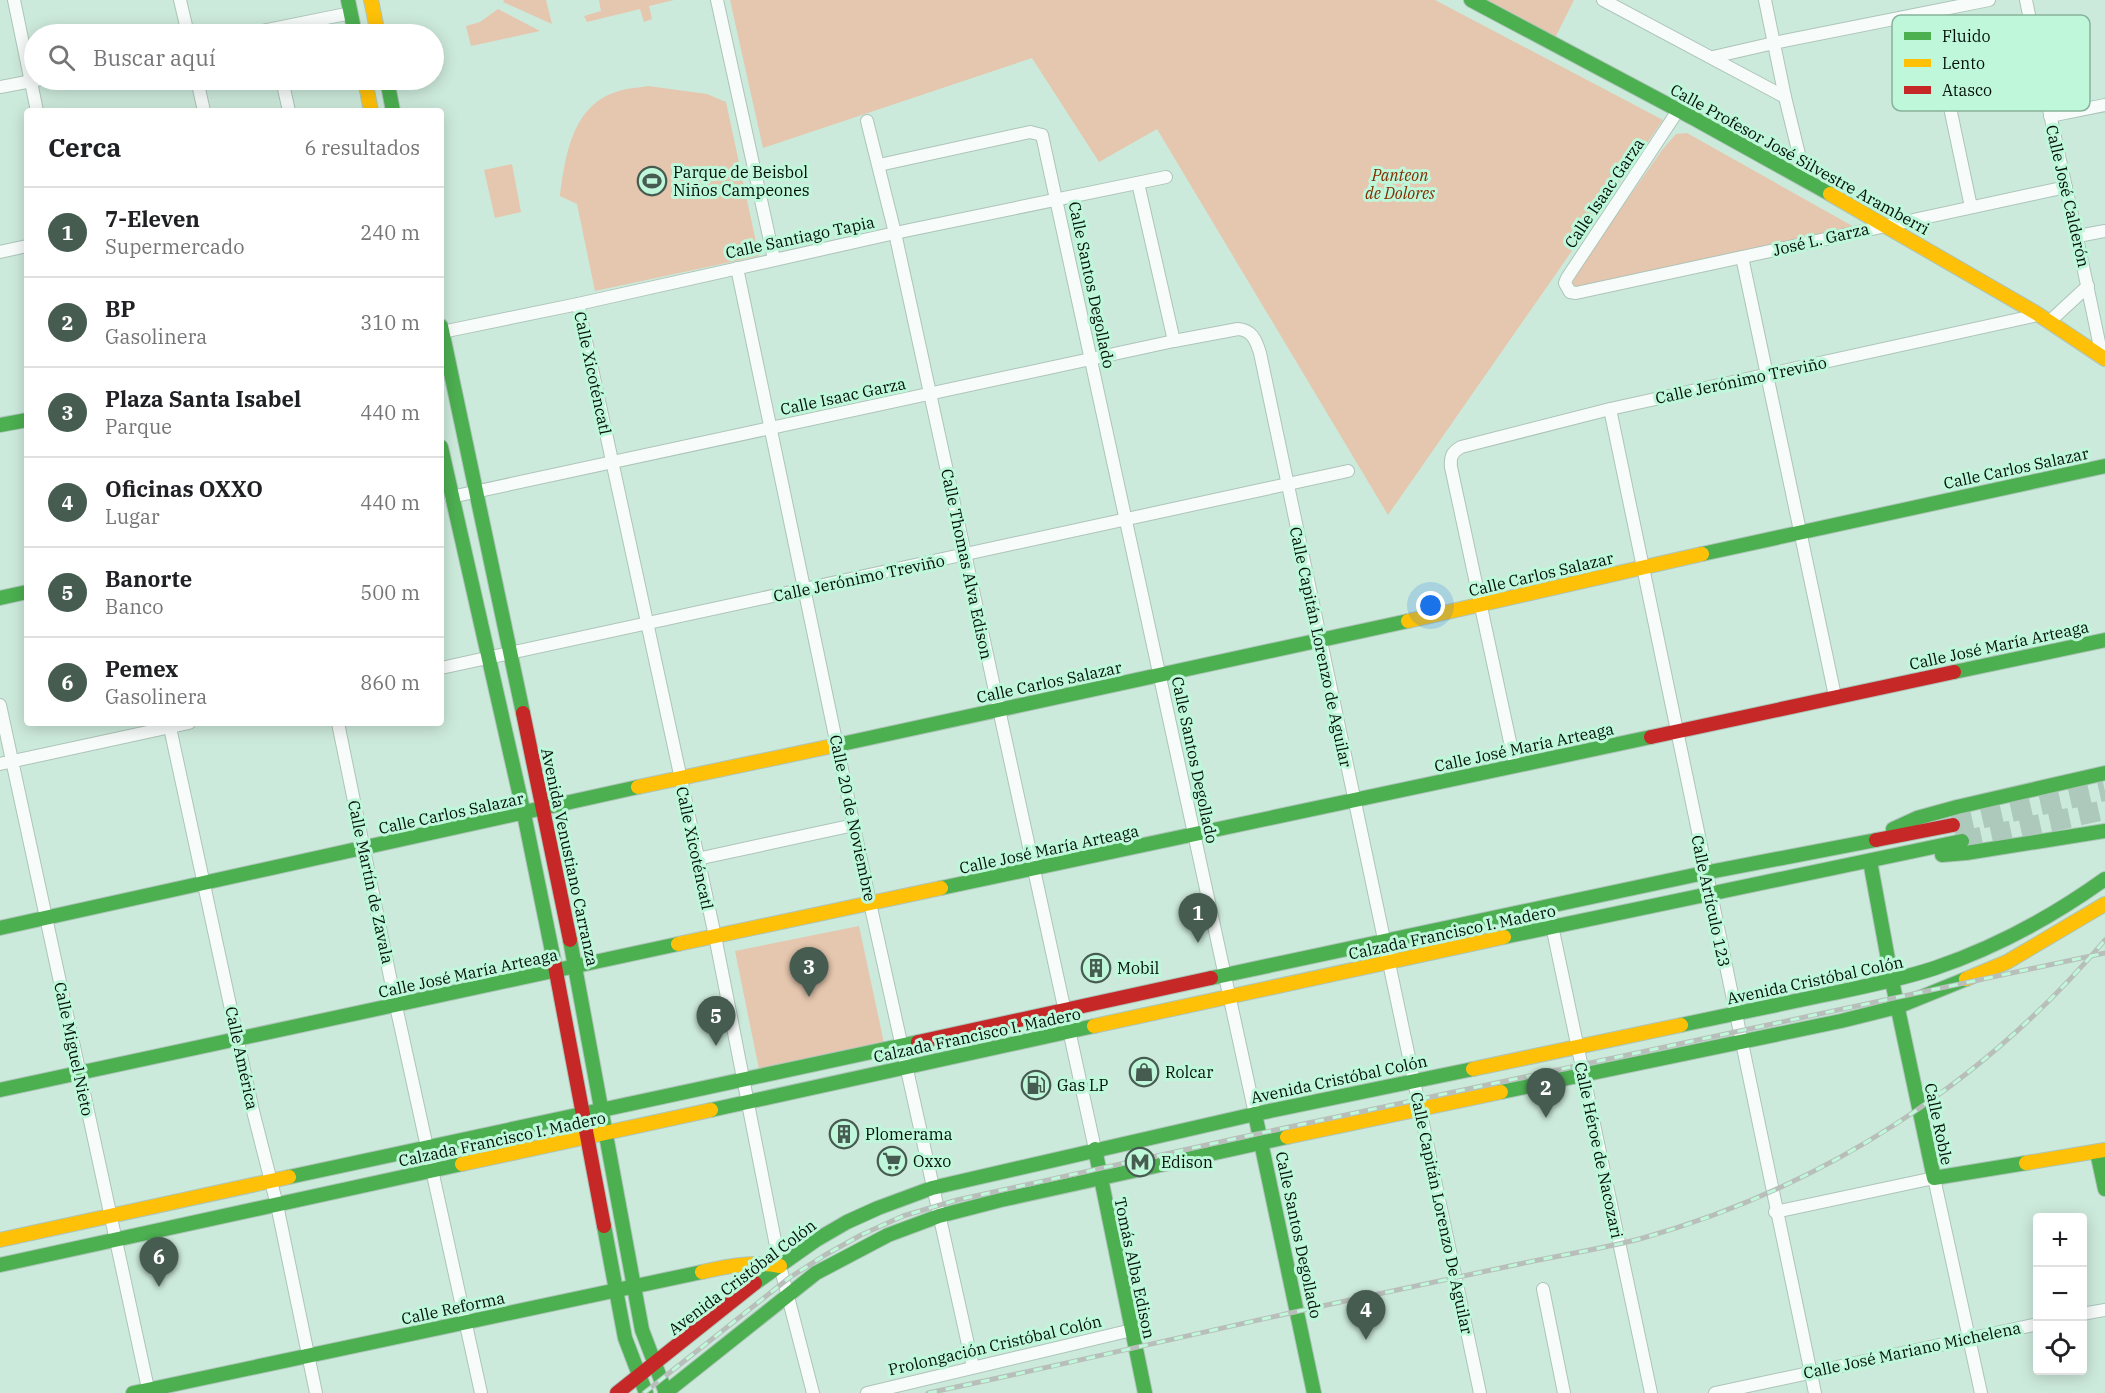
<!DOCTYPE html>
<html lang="es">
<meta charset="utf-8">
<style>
:root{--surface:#fff;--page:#f2f2f2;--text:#202124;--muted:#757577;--line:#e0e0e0;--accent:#475c51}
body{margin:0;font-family:"IBM Plex Serif",serif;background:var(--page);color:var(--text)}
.controls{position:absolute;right:18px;bottom:18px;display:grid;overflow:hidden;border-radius:6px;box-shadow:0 3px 15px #0003}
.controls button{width:54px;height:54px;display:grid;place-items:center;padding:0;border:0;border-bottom:2px solid var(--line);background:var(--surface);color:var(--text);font:30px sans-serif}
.you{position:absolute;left:1431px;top:606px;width:21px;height:21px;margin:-15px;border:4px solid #fff;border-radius:50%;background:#1a73e8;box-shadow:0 0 0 9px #1a73e833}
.badge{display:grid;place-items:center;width:39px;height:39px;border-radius:50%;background:var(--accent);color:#fff;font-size:20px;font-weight:700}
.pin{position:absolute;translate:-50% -50px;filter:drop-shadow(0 2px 3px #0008)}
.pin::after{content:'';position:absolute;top:32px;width:21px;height:18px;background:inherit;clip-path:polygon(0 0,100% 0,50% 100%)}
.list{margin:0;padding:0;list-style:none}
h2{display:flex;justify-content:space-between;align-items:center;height:78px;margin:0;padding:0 24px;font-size:26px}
h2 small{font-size:20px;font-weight:400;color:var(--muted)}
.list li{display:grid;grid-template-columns:39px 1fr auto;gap:18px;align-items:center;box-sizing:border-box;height:90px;padding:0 24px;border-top:2px solid var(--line)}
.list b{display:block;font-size:22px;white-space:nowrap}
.list p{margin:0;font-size:20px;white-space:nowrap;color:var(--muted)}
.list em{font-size:20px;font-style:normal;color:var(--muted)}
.icon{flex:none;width:33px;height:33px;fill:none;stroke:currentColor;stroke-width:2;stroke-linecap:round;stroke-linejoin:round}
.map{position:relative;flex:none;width:2105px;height:1393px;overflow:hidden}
.search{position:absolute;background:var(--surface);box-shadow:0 3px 15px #0003;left:24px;top:24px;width:420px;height:66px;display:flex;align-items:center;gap:15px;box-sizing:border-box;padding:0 21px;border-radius:33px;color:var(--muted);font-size:22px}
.panel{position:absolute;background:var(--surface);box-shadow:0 3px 15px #0003;left:24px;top:108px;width:420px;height:618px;border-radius:6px}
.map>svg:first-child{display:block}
</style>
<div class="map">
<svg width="2105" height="1393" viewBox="0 0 2105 1393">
<rect width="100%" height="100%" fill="#cceadb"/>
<g fill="#e5c6ae">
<path d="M504,0h42l6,24 -49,-22z"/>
<path d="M599,0h75l-25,6 3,13 -8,3 -4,-13 -53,13 -3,-6 17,-5z"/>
<path d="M730,0h705l228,120 -275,395 -231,-386 -58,33 -67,-104 -269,90z"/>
<path d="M1484,0h90l-19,38z"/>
<path d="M498,9l42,22 -69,15 -5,-20 14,-4z"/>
<path d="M648,86l59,8 19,8 33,154 -164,35 -18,-87 -17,-8c5,-39 12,-90 56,-104 10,-4 22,-4 32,-6z"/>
<path d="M1687,133l169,95 -280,65 -7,-10 93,-133 14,-16z"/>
<path d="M512,164l9,48 -26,6 -11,-48z"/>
<path d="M859,926l25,117 -125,26 -24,-118z"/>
</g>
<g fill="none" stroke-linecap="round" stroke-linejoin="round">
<g stroke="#adc9bb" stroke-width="20" stroke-dasharray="20 10" stroke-linecap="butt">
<path d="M1953,825l152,-34"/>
<path d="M1962,841l143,-31"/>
</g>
<g stroke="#adc4b9" stroke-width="14">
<g id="street">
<path d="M14,0l23,111"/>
<path d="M180,0l8,34"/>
<path d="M717,0l57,259"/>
<path d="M1603,0l182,97"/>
<path d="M1765,0l20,97 20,82"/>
<path d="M2026,0c24,119 52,238 76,357"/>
<path d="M1930,13l41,194"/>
<path d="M247,34l104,-21"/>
<path d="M1713,57l61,-14 215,-43"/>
<path d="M197,80l7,31"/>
<path d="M282,80l7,31"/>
<path d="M0,87l37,-7"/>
<path d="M1679,109l-112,169 -2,5 5,9 6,1 490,-106"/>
<path d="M2050,116l55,-11"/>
<path d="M867,121l28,112 200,916"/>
<path d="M879,165l151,-33 12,3 213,979"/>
<path d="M1138,183l36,158"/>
<path d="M2078,236l27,-5"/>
<path d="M0,252l27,-6"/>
<path d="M1742,257l93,439"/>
<path d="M737,268l133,635 103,464"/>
<path d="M578,304l137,632 65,330 33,127"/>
<path d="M2049,322l39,-36"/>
<path d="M442,332l136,-28 317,-71 271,-56"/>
<path d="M1610,409c67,329 134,657 205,984"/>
<path d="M451,497l723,-156 64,-12c14,1 18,11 22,24l220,1040"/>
<path d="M441,668l907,-197"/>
<path d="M0,705l149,688"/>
<path d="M169,723l84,388 24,94 39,188"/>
<path d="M338,723l58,283 85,387"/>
<path d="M0,764l189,-41"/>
<path d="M1515,765l-64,-298c-1,-10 1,-15 10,-20l149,-38 428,-94"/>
<path d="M697,859l157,-34"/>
<path d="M1548,907l103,486"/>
<path d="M1775,1212l159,-34 47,215"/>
<path d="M1543,1289l21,104"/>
<path d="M2082,1314l23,-4"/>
<path d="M867,1393l265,-63"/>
<path d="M1715,1393l323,-69"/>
</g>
</g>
<g stroke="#adc4b9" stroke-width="16">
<g id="fast">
<path d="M348,0l7,34"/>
<path d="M1471,0l224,119 135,75"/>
<path d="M387,80l6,31"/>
<path d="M441,326l82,387"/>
<path d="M0,425l27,-5"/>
<path d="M441,447l83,367 30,147"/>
<path d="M1702,554l403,-88"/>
<path d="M0,598l27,-6"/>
<path d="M1954,672l151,-32"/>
<path d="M837,745l571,-124"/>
<path d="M1893,829l24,-11 40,-11 148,-34"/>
<path d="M1942,855l24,-2 139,-22"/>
<path d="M1870,861l22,120 42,197 92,-15"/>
<path d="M941,888l710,-151"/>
<path d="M0,928l638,-141"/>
<path d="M1504,937l458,-96"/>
<path d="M570,940l72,390 24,63"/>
<path d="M1211,978l493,-105 172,-33"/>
<path d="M1681,1025c47,-10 95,-20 143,-30 38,-8 75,-15 111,-27 62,-21 117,-51 170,-89"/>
<path d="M0,1090l678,-146"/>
<path d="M1501,1092l340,-71 56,-14 69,-28"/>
<path d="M711,1110l383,-84"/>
<path d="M1255,1114l59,279"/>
<path d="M1095,1149l50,244"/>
<path d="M2097,1152l8,37"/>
<path d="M289,1177l629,-135"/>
<path d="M604,1226l21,112 21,55"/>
<path d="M0,1265l462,-101"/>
<path d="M755,1283l61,-43 31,-18 31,-14 54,-20 323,-74 218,-45"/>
<path d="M133,1393l569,-121"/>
<path d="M665,1393l151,-120 72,-38 51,-19 62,-16 286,-63"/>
</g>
</g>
<g stroke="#adc4b9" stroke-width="16">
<g id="slow">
<path d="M371,0l7,34"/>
<path d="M365,80l6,31"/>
<path d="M1830,194l206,119 69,46"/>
<path d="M1408,621l294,-67"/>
<path d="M638,787l199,-42"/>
<path d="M678,944l263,-56"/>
<path d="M1966,979l41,-17 98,-58"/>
<path d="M1094,1026l410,-89"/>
<path d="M1473,1069l208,-44"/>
<path d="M1287,1137l214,-45"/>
<path d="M2026,1163l79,-13"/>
<path d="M462,1164l249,-54"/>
<path d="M0,1240l289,-63"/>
<path d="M702,1272c26,-6 51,-11 78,-6"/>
</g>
</g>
<g stroke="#adc4b9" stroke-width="16">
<g id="jam">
<path d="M523,713l47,227"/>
<path d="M1651,737l303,-65"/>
<path d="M1876,840l77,-15"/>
<path d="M554,961l50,265"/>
<path d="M918,1042l293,-64"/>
<path d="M617,1393l138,-110"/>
</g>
</g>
<use href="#street" stroke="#f7fcfa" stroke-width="12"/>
<use href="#fast" stroke="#4caf50" stroke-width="14"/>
<use href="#slow" stroke="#ffc107" stroke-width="14"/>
<use href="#jam" stroke="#c62828" stroke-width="14"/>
<g stroke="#b8bfbb" stroke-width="5">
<g id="rail">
<path d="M644,1393l145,-115 36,-23 36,-20 42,-19 54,-16 281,-62 867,-185"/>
<path d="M928,1393c139,-29 278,-62 417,-92 62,-13 123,-26 184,-39 38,-8 77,-14 114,-24 181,-51 341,-155 462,-298"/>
</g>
</g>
<use href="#rail" stroke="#bff7da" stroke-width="3" stroke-dasharray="9" stroke-linecap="butt"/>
</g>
<defs>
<g id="stadium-ring" transform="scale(1.5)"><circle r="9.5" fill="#bff7da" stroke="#475c51" stroke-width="1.5"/><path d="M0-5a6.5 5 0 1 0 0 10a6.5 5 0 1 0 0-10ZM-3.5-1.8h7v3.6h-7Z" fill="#475c51"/></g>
<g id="building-ring" transform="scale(1.5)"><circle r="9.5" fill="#bff7da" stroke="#475c51" stroke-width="1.5"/><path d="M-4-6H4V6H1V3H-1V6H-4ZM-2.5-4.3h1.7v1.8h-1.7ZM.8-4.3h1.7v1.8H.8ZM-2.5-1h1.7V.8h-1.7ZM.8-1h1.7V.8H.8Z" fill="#475c51"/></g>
<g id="shop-ring" transform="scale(1.5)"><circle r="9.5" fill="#bff7da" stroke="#475c51" stroke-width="1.5"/><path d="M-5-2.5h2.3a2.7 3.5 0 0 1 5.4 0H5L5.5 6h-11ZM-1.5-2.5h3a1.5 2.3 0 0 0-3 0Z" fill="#475c51"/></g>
<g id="fuel-ring" transform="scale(1.5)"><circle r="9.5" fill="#bff7da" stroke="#475c51" stroke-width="1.5"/><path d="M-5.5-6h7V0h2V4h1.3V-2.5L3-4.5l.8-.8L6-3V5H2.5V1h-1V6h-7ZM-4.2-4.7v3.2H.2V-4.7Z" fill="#475c51"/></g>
<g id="supermarket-ring" transform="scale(1.5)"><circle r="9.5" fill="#bff7da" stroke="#475c51" stroke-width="1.5"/><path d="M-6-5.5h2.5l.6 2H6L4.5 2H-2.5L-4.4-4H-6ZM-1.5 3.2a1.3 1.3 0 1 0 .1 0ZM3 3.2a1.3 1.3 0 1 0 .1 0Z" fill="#475c51"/></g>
<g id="metro-ring" transform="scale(1.5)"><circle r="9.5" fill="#bff7da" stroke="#475c51" stroke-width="1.5"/><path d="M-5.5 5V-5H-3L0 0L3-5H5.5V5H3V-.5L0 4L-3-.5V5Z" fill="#475c51"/></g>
</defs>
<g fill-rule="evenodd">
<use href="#stadium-ring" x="652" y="181"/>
<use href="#building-ring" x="1096" y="968"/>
<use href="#shop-ring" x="1144" y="1072"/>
<use href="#fuel-ring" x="1036" y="1085"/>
<use href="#building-ring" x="844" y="1134"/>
<use href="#supermarket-ring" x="892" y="1161"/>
<use href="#metro-ring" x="1140" y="1162"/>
</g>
<g text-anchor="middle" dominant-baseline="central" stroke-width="6" stroke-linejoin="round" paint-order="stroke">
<g font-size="16" fill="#001007" stroke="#bff7da">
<text transform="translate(1800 159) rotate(29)">Calle Profesor José Silvestre Aramberri</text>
<text transform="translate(1604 193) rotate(-56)">Calle Isaac Garza</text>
<text transform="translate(2068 196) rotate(77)">Calle José Calderón</text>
<text transform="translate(800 237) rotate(-12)">Calle Santiago Tapia</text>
<text transform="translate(1821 239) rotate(-13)">José L. Garza</text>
<text transform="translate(1092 285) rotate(78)">Calle Santos Degollado</text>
<text transform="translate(593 373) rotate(78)">Calle Xicoténcatl</text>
<text transform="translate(1741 380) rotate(-12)">Calle Jerónimo Treviño</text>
<text transform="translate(843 396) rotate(-12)">Calle Isaac Garza</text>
<text transform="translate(2016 468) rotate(-12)">Calle Carlos Salazar</text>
<text transform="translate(967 564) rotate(78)">Calle Thomas Alva Edison</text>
<text transform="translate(1541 574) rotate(-13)">Calle Carlos Salazar</text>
<text transform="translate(859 578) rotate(-12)">Calle Jerónimo Treviño</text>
<text transform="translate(1999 645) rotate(-12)">Calle José María Arteaga</text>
<text transform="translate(1321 647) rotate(78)">Calle Capitán Lorenzo de Aguilar</text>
<text transform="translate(1049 682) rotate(-12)">Calle Carlos Salazar</text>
<text transform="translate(1524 747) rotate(-12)">Calle José María Arteaga</text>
<text transform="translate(1195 760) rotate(78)">Calle Santos Degollado</text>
<text transform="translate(451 813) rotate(-12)">Calle Carlos Salazar</text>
<text transform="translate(853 818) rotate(78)">Calle 20 de Noviembre</text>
<text transform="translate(695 848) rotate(78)">Calle Xicoténcatl</text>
<text transform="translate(1049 849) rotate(-12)">Calle José María Arteaga</text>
<text transform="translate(570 857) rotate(78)">Avenida Venustiano Carranza</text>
<text transform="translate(371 882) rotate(78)">Calle Martín de Zavala</text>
<text transform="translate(1711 901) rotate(78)">Calle Artículo 123</text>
<text transform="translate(1452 932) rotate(-12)">Calzada Francisco I. Madero</text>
<text transform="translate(468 973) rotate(-12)">Calle José María Arteaga</text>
<text transform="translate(1815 980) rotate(-12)">Avenida Cristóbal Colón</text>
<text transform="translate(977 1035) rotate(-12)">Calzada Francisco I. Madero</text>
<text transform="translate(74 1049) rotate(78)">Calle Miguel Nieto</text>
<text transform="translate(242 1058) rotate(78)">Calle América</text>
<text transform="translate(1339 1079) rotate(-12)">Avenida Cristóbal Colón</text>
<text transform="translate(1939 1124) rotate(78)">Calle Roble</text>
<text transform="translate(502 1139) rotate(-12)">Calzada Francisco I. Madero</text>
<text transform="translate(1599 1150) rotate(78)">Calle Héroe de Nacozari</text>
<text transform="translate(1442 1213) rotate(78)">Calle Capitán Lorenzo De Aguilar</text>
<text transform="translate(1299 1235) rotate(78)">Calle Santos Degollado</text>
<text transform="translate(1135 1268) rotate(78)">Tomás Alba Edison</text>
<text transform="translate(742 1277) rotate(-37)">Avenida Cristóbal Colón</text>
<text transform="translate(453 1308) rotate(-12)">Calle Reforma</text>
<text transform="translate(995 1345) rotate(-13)">Prolongación Cristóbal Colón</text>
<text transform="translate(1912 1350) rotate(-12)">Calle José Mariano Michelena</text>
</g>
<g font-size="16" fill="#001007" stroke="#bff7da" text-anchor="start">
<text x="673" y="172">Parque de Beisbol<tspan x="673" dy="18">Niños Campeones</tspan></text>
<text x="1117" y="968">Mobil</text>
<text x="1165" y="1072">Rolcar</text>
<text x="1057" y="1085">Gas LP</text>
<text x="865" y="1134">Plomerama</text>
<text x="913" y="1161">Oxxo</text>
<text x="1161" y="1162">Edison</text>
</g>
<g font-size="16" font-style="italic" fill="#802d00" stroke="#bff7da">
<text x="1400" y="175">Panteon<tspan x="1400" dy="18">de Dolores</tspan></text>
</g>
</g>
<rect x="1892" y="15" width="198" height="96" rx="9" fill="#bff7da" stroke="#86b29b" stroke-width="1.5"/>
<rect x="1904" y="32" width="27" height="8" fill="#4caf50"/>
<rect x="1904" y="59" width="27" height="8" fill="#ffc107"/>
<rect x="1904" y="86" width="27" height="8" fill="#c62828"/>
<g font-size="16" fill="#001007">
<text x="1942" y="42">Fluido</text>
<text x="1942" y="69">Lento</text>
<text x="1942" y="96">Atasco</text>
</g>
</svg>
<div class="controls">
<button>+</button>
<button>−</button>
<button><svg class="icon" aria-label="locate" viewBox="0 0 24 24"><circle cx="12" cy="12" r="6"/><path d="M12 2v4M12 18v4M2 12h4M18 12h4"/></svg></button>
</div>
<div class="you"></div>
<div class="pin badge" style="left:1198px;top:943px">1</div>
<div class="pin badge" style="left:1546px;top:1118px">2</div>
<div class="pin badge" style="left:809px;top:997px">3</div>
<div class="pin badge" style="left:1366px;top:1340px">4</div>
<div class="pin badge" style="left:716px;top:1046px">5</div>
<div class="pin badge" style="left:159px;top:1287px">6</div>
<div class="search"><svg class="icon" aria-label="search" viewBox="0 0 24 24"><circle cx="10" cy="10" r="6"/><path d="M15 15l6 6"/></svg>Buscar aquí</div>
<section class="panel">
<h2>Cerca<small>6 resultados</small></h2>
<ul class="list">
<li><span class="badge">1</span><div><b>7-Eleven</b><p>Supermercado</p></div><em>240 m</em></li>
<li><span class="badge">2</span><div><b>BP</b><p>Gasolinera</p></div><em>310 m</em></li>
<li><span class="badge">3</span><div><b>Plaza Santa Isabel</b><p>Parque</p></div><em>440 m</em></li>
<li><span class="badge">4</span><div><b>Oficinas OXXO</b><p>Lugar</p></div><em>440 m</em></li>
<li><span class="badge">5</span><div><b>Banorte</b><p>Banco</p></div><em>500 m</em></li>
<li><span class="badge">6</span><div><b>Pemex</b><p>Gasolinera</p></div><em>860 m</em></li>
</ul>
</section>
</div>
